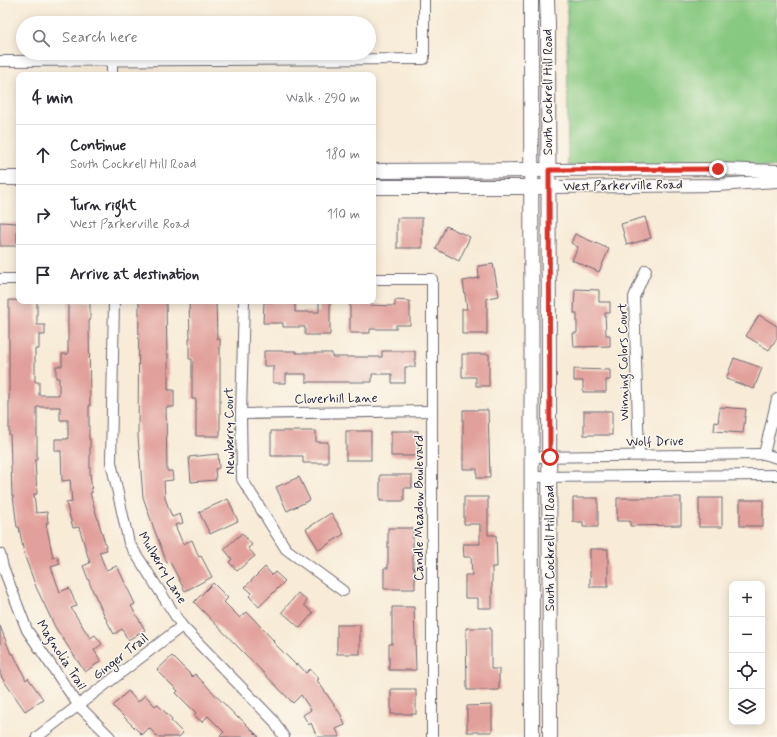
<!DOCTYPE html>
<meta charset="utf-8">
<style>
:root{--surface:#fff;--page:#f2f2f3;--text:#2b2b33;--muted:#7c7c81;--line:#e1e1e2}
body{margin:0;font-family:Mynerve,sans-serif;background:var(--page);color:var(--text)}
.controls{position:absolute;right:12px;bottom:12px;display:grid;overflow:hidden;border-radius:8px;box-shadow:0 2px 10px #0003}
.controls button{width:36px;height:36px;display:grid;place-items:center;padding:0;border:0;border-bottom:1px solid var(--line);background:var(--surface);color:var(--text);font:20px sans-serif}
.stop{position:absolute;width:12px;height:12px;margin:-9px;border:3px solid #d93025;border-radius:50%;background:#fff}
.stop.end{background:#d93025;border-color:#fff;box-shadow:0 1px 4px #0008}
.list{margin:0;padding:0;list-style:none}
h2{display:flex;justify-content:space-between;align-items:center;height:52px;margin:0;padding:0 16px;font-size:17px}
h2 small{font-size:13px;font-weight:400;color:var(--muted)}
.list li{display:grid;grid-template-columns:26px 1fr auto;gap:12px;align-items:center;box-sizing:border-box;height:60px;padding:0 16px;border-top:1px solid var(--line)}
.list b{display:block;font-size:15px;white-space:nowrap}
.list p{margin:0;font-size:13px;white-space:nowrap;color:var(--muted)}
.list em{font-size:13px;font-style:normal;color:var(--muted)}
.icon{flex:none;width:22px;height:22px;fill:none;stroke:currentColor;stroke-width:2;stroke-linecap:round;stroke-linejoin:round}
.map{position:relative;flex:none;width:777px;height:737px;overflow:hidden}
.search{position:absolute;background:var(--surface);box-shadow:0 2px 10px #0003;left:16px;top:16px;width:360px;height:44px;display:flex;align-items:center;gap:10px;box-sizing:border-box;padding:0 14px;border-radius:22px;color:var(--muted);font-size:15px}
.panel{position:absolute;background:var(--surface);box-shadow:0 2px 10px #0003;left:16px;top:72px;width:360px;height:232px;border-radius:8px}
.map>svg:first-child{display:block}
</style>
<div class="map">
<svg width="777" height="737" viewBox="0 0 777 737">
<rect width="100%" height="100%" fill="#fbf7ec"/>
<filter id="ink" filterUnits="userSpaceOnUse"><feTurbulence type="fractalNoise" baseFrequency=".025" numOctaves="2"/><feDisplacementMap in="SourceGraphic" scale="8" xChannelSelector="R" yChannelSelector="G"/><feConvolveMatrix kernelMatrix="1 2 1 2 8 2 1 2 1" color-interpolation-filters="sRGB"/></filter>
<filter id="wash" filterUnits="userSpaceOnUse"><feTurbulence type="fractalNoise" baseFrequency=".012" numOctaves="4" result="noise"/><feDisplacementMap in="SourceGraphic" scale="16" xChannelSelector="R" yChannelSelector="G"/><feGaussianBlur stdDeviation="0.9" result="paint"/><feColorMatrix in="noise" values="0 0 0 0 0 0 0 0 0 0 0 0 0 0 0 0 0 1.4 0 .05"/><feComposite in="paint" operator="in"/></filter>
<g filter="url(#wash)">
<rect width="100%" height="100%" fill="#f8ebd7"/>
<path fill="#88c981" stroke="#55765e" d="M567,0h210v167l-209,-1z"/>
<g id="blocks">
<g fill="#e2a09c">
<path d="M645,217l6,21 -24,7 -6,-21z"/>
<rect x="397" y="218" width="25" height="30"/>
<path d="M0,222l17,1v23h-17z"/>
<path d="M446,226l24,11 -11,24 -23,-12z"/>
<path d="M575,234l34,15 -10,23 -27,-12 6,-13 -7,-4z"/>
<path d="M493,264l6,32 -12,2v36h-25v-25h5l-4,-28 16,-3 -1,-12z"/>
<path d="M575,289l24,1v12h11v11h-5l1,22h4v11l-36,1 -1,-14h4v-20h-3z"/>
<path d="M9,300l28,1v24h8v10h-6v14h-4v33h4v13h20v-17h-3v-12h6v-12h6v-53h22v19h-1l1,86h-1v33h1v33l2,21h-2l17,57 -8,2 7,18 11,-4 18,38 -4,2 14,24 -17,10 -6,-11 -8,5 -6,-11 -16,-34 -9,-23 7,-3 -11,-36 -6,1 -7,-25 6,-1 -2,-22 -8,1 -1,-30h-6v-12h13v-19h-8v-13h-23v53h-2l2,34h-3l2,19 11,-1 1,11h-2l7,35 4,-2 3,8 -9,3 9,25 9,-4 8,18 -6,2 19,30 5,-3 7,9 -8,6 7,11 -16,11 -30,-45 -19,-40 -12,-33 -5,-27h-2l-4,-31h-1l-2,-61h-1z"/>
<path d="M395,300l15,1v24h-14v4h-26v4h-20v-31h20v3l25,1z"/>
<path d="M139,301h27l1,53h1v36h6v17h-8l1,64h5l1,9 -9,1 1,17 7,19 8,-3 3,9 -8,2 8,19 9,-4 7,17 2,-1 11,21 -27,14 -15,-29 -3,1 -13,-34 -11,-32 -5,-61z"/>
<path d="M189,301h27l1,38h3v97h-24v-37h-4v-40h-3v-20h1z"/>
<path d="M319,301h11v34h-25v-8h-22v-4h-20l1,-21h31v10h24z"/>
<path d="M759,315l18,11v12l-8,12 -23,-14z"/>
<path d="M264,351h32v2h36v4h50v-6h33v16h-10v16h-13v-9h-20v8h-66v-8h-20v9h-13v-17h-9z"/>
<path d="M462,354h27v32h-13v-9h-14z"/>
<path d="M734,358l28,10 -8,21 -28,-10z"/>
<path d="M574,369l36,1v10h-4v12h-23v-11h-9z"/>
<path d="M720,407l26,2 -3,24 -29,-2 1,-9 3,1z"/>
<path d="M463,410h25l2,68h-13v-9h-14z"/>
<rect x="584" y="411" width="28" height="24"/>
<path d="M271,431h45v11h12v21h-25v-7h-32z"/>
<rect x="346" y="431" width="25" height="29"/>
<rect x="391" y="431" width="27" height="25"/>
<path d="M218,454l1,14 -4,1 1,11 -25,2 -2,-25z"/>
<path d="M380,475h32v13h-8v13h-24z"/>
<path d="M299,477l11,23 -23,11 -11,-24z"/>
<path d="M464,497h24v38h8l1,32h-5v41h-14v-10h-13v-23h7l-1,-18h-7l-1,-13h17v-20h-16z"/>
<path d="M657,497h24v28l-51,1v-5h-13v-23h40z"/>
<path d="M573,498h25v29h-15v-5h-10z"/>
<rect x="699" y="498" width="23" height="29"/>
<path d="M228,499l10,22 -28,13 -11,-22z"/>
<rect x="740" y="500" width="23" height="26"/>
<path d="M331,513l13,21 -25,16 -13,-21z"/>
<path d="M388,528h25v40h2v21h-31v-21h4z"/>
<path d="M242,533l10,12 -4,3 7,8 -18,15 -8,-9 3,-3 -8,-10z"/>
<rect x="590" y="549" width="18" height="38"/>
<path d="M265,567l7,8 3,-3 10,9 -26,26 -10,-11 3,-3 -7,-6z"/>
<path d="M213,583l15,15 -4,4 16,16 7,-6 27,29 -1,1 23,23 2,-1 8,9 4,-4 9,10 -2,1 24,35 4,10 -9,4 4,8h-23l-6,-14 -2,2 -6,-10 8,-5 -10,-15 -8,8 -99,-101z"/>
<path d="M298,593l9,8 -3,4 9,8 -13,15 -18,-16z"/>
<path d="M392,607h22l2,63h-27v-26h3z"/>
<rect x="337" y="625" width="23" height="29"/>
<path d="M0,626l11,28 2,-1 13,27 2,-2 15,21 -18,12 -21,-30 -4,-7z"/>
<path d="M466,628h25v41h8v21h-32z"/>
<path d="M172,656l21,21 2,-3 43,44 1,-1 20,20h-40l5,-5 -16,-16 -6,6 -8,-7 2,-2 -20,-20 2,-2 -21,-21z"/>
<rect x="391" y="689" width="25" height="25"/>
<path d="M128,691l10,11 7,-7 10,11 2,-2 15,15 -1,2 12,12 -4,4h-21l-9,-9 -7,7 -29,-29z"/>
<path d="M492,705v27h-25v-26z"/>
</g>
</g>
</g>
<g filter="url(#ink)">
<use href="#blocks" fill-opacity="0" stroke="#6d6872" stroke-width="1"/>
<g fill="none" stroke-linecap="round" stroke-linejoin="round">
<g stroke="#6d6872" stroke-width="12">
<g id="minor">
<path d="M112,60v15"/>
<path d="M0,61l424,-2v-59"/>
<path d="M0,279h19"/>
<path d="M373,279h59v458"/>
<path d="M114,301l-3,161 18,81 53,83 91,94 11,17"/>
<path d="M244,301l-3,113 1,65 44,70 57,42"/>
<path d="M241,414l191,-3"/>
<path d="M764,454l13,-55"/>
<path d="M639,455l-5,-158 12,-27"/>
<path d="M532,457l232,-3 13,4"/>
<path d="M532,477l245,-2"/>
<path d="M0,554l3,13 24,63 52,76 31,31"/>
<path d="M37,737l145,-111"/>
</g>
</g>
<g stroke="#6d6872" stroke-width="14">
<g id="tertiary">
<path d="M549,170l169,-1 59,2"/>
<path d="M549,187l168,-2 60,-4"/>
</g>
</g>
<g stroke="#6d6872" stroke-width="16">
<g id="secondary">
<path d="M531,0l1,737"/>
<path d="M547,0l1,24 2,713"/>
<path d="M373,171l168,-1"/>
<path d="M0,178h19"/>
<path d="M373,187h168"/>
</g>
</g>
<use href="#minor" stroke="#fff" stroke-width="10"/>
<use href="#tertiary" stroke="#fff" stroke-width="12"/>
<use href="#secondary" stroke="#fff" stroke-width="14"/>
</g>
</g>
<g fill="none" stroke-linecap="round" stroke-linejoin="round" filter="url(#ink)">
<path stroke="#d93025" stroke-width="5" d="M550,457l-1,-287 169,-1"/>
</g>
<g text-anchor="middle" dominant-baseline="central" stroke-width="3" stroke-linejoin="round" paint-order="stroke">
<g font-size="13" fill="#22223b" stroke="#fbf7ec">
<text transform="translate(548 92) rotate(-90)">South Cockrell Hill Road</text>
<text transform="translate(623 186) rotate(-1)">West Parkerville Road</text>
<text transform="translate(624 362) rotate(-91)">Winning Colors Court</text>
<text transform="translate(336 399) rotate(-1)">Cloverhill Lane</text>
<text transform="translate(230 431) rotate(-91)">Newberry Court</text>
<text transform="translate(655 442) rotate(-1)">Wolf Drive</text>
<text transform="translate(419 508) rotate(-90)">Candle Meadow Boulevard</text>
<text transform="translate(550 548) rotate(-90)">South Cockrell Hill Road</text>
<text transform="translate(162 568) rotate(59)">Mulberry Lane</text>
<text transform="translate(61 655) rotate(57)">Magnolia Trail</text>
<text transform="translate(121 657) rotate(-38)">Ginger Trail</text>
</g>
</g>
</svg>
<div class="controls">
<button>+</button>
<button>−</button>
<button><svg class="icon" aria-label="locate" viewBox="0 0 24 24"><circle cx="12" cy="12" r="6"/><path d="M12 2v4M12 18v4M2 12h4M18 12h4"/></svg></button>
<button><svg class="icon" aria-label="layers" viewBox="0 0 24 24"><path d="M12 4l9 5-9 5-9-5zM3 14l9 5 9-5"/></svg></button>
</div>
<div class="stop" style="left:550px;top:457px"></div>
<div class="stop end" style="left:718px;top:169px"></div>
<div class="search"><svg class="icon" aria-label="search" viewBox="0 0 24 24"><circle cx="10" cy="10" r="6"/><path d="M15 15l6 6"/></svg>Search here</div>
<section class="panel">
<h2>4 min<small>Walk · 290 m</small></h2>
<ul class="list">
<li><svg class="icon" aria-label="ahead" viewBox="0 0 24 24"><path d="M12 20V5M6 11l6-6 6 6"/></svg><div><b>Continue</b><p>South Cockrell Hill Road</p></div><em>180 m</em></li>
<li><svg class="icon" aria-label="right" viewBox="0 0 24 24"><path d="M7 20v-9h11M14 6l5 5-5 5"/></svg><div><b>Turn right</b><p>West Parkerville Road</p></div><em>110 m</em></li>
<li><svg class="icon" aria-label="arrive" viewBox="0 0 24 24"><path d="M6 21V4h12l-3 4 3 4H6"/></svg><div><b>Arrive at destination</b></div></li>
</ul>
</section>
</div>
